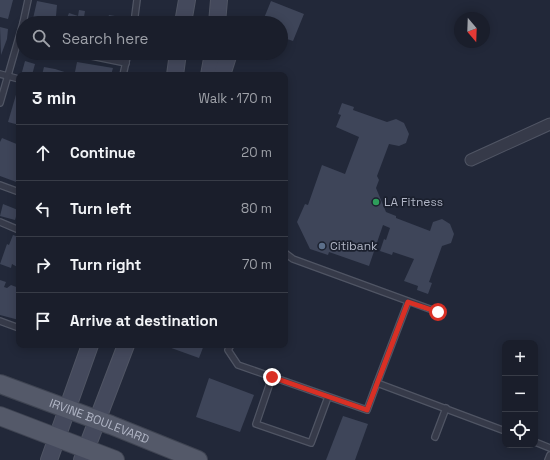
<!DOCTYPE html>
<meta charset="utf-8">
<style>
:root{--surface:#1a1e2b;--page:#232733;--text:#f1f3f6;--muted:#9fa2a9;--line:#383c47}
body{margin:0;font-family:"Space Grotesk",sans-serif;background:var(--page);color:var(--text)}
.controls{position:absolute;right:12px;bottom:12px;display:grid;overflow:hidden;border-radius:8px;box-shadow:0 2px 10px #0003}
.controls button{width:36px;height:36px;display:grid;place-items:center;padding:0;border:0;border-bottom:1px solid var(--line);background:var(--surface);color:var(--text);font:20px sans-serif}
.compass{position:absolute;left:454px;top:12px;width:36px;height:36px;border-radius:50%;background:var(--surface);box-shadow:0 2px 10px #0003;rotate:161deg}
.stop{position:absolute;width:12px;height:12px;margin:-9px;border:3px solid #d93025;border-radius:50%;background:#fff}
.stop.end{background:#d93025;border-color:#fff;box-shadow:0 1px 4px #0008}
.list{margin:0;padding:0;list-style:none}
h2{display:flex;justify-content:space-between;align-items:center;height:52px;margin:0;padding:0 16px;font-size:17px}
h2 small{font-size:13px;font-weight:400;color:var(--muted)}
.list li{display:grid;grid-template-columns:26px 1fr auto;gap:12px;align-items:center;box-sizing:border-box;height:56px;padding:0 16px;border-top:1px solid var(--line)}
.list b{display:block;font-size:15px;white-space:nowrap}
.list em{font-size:13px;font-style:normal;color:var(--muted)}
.icon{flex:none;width:22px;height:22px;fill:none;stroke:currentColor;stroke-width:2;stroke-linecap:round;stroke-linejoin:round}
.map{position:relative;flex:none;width:550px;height:460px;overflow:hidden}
.search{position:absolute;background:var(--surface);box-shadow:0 2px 10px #0003;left:16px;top:16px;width:272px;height:44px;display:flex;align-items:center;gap:10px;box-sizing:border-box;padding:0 14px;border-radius:22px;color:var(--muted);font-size:15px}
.panel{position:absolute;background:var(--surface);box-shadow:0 2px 10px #0003;left:16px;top:72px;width:272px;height:276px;border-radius:8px}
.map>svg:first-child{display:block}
</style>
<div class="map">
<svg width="550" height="460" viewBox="0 0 550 460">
<rect width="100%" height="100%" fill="#222839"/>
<g fill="#3e4559">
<path d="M0,0h13l-5,19 -8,-2z"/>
<path d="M37,1l20,4 -1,11 7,1 -1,2 4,1 3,-7 9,3 1,-6 6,1 -1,6 10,2v4h-62z"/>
<path d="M271,1l33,13 -11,27 -12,-4v-14h-19z"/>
<path d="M109,15l18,3 -1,5h-20z"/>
<path d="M0,27l8,2 -1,10 -6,16z"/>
<path d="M25,61l10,3 -3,11 -10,-3z"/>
<path d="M77,62l36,6 -2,7h-23l-13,-3z"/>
<path d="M44,67l11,2 19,6h-32z"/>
<path d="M18,88h1v37l-11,-3z"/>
<path d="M342,103l12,4 -1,3 34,12 9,-3 8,4 5,11 -3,9 -7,3 -10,-2 -12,32 2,4 -3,8 10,24 10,4v2l34,13 3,-9 9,-3 8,5 4,10 -3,9 -9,3 -13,36 3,1 -4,11 -11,-4 1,-4 -14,-5 10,-22 -21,-7 -1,3 -12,-4 4,-12 2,1 4,-12 -7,-3 -14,41 -40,-14 -1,3 -18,-6 -13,-27 8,-18 3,1 14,-40 23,9 14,-37 -23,-10 5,-12 -3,-1z"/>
<path d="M2,138l17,7 -3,8 3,1v29l-19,-7v-34z"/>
<path d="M3,204l15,6 -3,10 -15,-4z"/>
<path d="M13,235l6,2v31l-7,-4 -1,4 -11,-4 7,-20 2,1z"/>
<path d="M0,280l6,2 -2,5 3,1 4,-3 8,3v32l-19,-5z"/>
<path d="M163,345h41l-5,13z"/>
<path d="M209,378l45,17 -14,37 -44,-15z"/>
<path d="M343,416l25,8 -13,36h-29z"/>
</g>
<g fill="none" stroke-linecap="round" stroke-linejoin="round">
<g stroke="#505564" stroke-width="8">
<g id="service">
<path d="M23,23l5,-23"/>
<path d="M134,23l3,-23"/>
<path d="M77,53l49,10"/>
<path d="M0,74l19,5"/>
<path d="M123,75l5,-22"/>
<path d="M0,103l23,-80"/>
<path d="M0,185l19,7"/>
<path d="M0,222l19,8"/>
<path d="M285,253l8,6 145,53"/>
<path d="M0,321l19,7"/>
<path d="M231,345l-3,5 10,15 129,45 10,-27 128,48"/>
<path d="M272,377l-16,47 55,19 17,-46"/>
<path d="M377,383l31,-81"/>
<path d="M435,437l11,-29"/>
<path d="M535,442l15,6"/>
<path d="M548,460l2,-5"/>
</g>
</g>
<g stroke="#505564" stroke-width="13">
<path id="minor" d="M471,160l79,-36"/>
</g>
<g stroke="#505564" stroke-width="18">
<g id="secondary">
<path d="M183,23l4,-23"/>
<path d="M217,23l2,-23"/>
<path d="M175,75l3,-22"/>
<path d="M209,75l4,-22"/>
<path d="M222,75l7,-22"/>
<path d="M49,460l41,-115"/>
<path d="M82,460l44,-115"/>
</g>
</g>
<g stroke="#3f4452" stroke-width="20">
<g id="primary">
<path id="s1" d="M0,384l111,41 87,35"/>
<path d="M0,416l115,44"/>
</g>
</g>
<use href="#service" stroke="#363a49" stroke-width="5.5"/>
<use href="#minor" stroke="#363a49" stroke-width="11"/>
<use href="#secondary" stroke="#44495c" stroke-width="16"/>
<use href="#primary" stroke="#545969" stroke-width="18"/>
</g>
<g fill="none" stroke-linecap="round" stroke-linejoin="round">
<path stroke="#d93025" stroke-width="5" d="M272,377l95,33 41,-108 30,10"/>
</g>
<circle fill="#2e9e5b" stroke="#1b202e" stroke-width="1.5" cx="376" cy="202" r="4"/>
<circle fill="#5c6f8a" stroke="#1b202e" stroke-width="1.5" cx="322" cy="246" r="4"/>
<g text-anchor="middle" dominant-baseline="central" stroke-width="3.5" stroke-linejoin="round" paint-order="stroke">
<g font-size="12" fill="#b0b5c5" stroke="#1b202e" text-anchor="start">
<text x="384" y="202">LA Fitness</text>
<text x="330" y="246">Citibank</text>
</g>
<g font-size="12" fill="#b0b5c5" stroke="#1b202e">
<text stroke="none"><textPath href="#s1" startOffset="106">IRVINE BOULEVARD</textPath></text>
</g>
</g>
</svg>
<div class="controls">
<button>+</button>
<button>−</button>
<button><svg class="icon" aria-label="locate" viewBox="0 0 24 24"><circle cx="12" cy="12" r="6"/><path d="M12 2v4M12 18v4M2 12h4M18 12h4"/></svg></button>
</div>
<svg class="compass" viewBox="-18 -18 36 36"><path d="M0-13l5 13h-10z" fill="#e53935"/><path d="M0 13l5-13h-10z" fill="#9fa2a9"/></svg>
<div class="stop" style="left:438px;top:312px"></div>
<div class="stop end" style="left:272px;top:377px"></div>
<div class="search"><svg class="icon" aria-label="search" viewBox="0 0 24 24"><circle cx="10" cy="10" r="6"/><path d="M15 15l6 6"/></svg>Search here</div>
<section class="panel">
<h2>3 min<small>Walk · 170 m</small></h2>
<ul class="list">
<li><svg class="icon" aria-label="ahead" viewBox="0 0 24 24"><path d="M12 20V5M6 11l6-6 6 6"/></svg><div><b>Continue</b></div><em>20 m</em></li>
<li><svg class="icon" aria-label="left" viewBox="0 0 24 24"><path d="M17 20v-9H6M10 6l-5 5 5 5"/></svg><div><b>Turn left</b></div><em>80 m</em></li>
<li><svg class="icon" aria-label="right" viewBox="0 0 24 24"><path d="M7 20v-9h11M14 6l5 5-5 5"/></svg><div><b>Turn right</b></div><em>70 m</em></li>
<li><svg class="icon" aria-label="arrive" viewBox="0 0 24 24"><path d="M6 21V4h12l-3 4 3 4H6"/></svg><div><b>Arrive at destination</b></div></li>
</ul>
</section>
</div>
